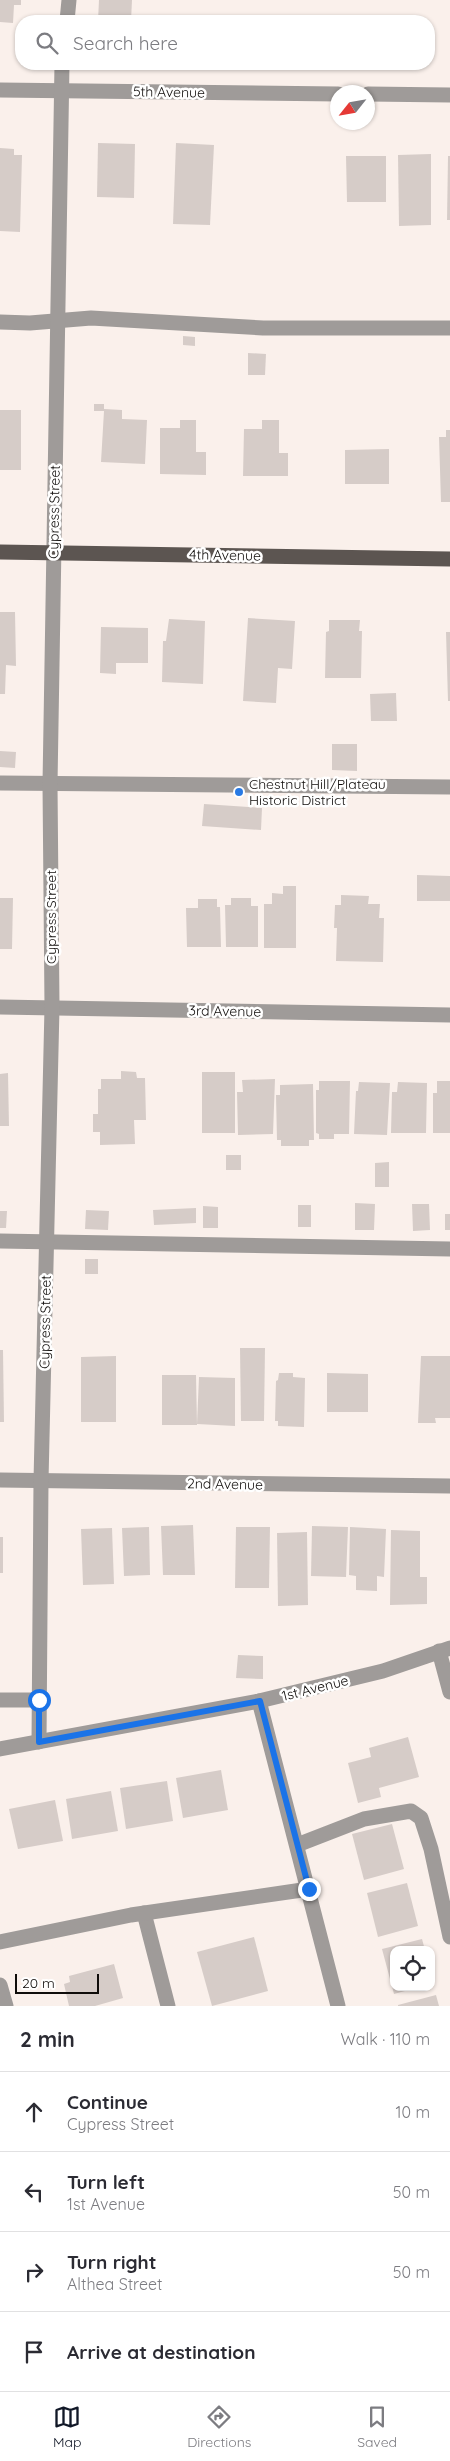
<!DOCTYPE html>
<meta charset="utf-8">
<style>
:root{--surface:#fff;--page:#f7f7f7;--text:#2b2b33;--muted:#7c7c81;--line:#e1e1e2;--accent:#111827}
body{margin:0;font-family:Quicksand,sans-serif;background:var(--page);color:var(--text)}
.controls{position:absolute;right:15px;bottom:15px;display:grid;overflow:hidden;border-radius:10px;box-shadow:0 1px 4px #0004}
.controls button{width:45px;height:45px;display:grid;place-items:center;padding:0;border:0;border-bottom:1px solid var(--line);background:var(--surface);color:var(--text);font:25px sans-serif}
.compass{position:absolute;left:330px;top:85px;width:45px;height:45px;border-radius:50%;background:var(--surface);box-shadow:0 1px 4px #0004;rotate:239deg}
.scale{position:absolute;left:15px;bottom:12px;width:84px;box-sizing:border-box;padding-left:5px;border:2px solid #0f0c0a;border-top:0;font-size:14px;line-height:18px;white-space:nowrap;color:#0f0c0a;-webkit-text-stroke:4px #fff;paint-order:stroke}
.stop{position:absolute;width:15px;height:15px;margin:-11px;border:4px solid #1a73e8;border-radius:50%;background:#fff}
.stop.end{background:#1a73e8;border-color:#fff;box-shadow:0 1px 5px #0008}
.list{margin:0;padding:0;list-style:none}
h2{display:flex;justify-content:space-between;align-items:center;height:65px;margin:0;padding:0 20px;font-size:21px}
h2 small{font-size:16px;font-weight:400;color:var(--muted)}
.list li{display:grid;grid-template-columns:32px 1fr auto;gap:15px;align-items:center;box-sizing:border-box;height:80px;padding:0 20px;border-top:1px solid var(--line)}
.list b{display:block;font-size:19px;white-space:nowrap}
.list p{margin:0;font-size:16px;white-space:nowrap;color:var(--muted)}
.list em{font-size:16px;font-style:normal;color:var(--muted)}
.icon{flex:none;width:28px;height:28px;fill:none;stroke:currentColor;stroke-width:2;stroke-linecap:round;stroke-linejoin:round}
.map{position:relative;flex:none;width:450px;height:2006px;overflow:hidden}
.search{position:absolute;background:var(--surface);box-shadow:0 1px 4px #0004;left:15px;right:15px;top:15px;height:55px;display:flex;align-items:center;gap:12px;box-sizing:border-box;padding:0 18px;border-radius:20px;color:var(--muted);font-size:19px}
.sheet{height:385px;background:var(--surface)}
nav{display:flex;justify-content:space-around;align-items:center;box-sizing:border-box;height:70px;border-top:1px solid var(--line);background:var(--surface);font-size:14px;color:var(--muted)}
nav a{display:grid;justify-items:center;gap:2px}
nav .on{color:var(--accent)}
.map>svg:first-child{display:block}
</style>
<div class="map">
<svg width="450" height="2006" viewBox="0 0 450 2006">
<rect width="100%" height="100%" fill="#faf0eb"/>
<g fill="#d6ccc8">
<path d="M0,0h21v5h-7l-1,18 -13,-1z"/>
<path d="M99,0h33l-1,21h-33z"/>
<path d="M98,143l37,1 -1,54 -37,-1z"/>
<path d="M176,143l38,2 -4,80 -37,-1z"/>
<path d="M0,148l14,1v6h8l-2,77 -20,-1z"/>
<path d="M431,154v71l-32,1 -1,-71z"/>
<path d="M346,156h40v46h-39z"/>
<path d="M448,156h2v64h-3z"/>
<path d="M183,336l12,1v9l-12,-1z"/>
<path d="M248,353l18,1 -1,21h-17z"/>
<path d="M94,404h10v5l18,1v9l25,1 -2,44 -44,-2 3,-51h-10z"/>
<rect x="0" y="410" width="21" height="60"/>
<path d="M180,420h16v32h10v23l-46,-1v-46h20z"/>
<path d="M262,420h17v33h9v23h-45l1,-47h18z"/>
<path d="M446,430h4v72h-9l-2,-65h7z"/>
<path d="M389,449v35h-44v-34z"/>
<path d="M0,612h15l1,54 -10,-1 -1,29h-5z"/>
<path d="M248,618l47,3 -3,48 -14,-1 -2,35 -33,-2z"/>
<path d="M169,619l36,2 -2,63 -41,-2 1,-41h3z"/>
<path d="M329,620h31l-1,11h3l-1,47h-36l1,-46 3,-1z"/>
<path d="M101,627l47,1v35h-32v11l-16,-1z"/>
<path d="M446,632h4v69h-2z"/>
<path d="M396,693l1,28h-26l-1,-27z"/>
<path d="M332,744h25v27l-25,-1z"/>
<path d="M0,751l16,1 -1,16 -15,-1z"/>
<path d="M204,804l58,4 -1,22 -59,-4z"/>
<path d="M417,875l33,1v25h-33z"/>
<path d="M283,886h13v62h-32v-44h8v-11l11,1z"/>
<path d="M341,895l28,1 -1,8h12l-1,14h5l-1,44 -47,-1 1,-33h-3l1,-23h6z"/>
<path d="M0,898h13l-1,51h-12z"/>
<path d="M231,898h20v8h7v41h-32l-1,-42h6z"/>
<path d="M198,899h19v8h3l1,40h-34l-1,-39h12z"/>
<path d="M121,1071l15,1 1,6h8l1,42h-12l1,24 -35,1v-13h-7v-18h5v-25h3v-10h20z"/>
<rect x="202" y="1072" width="33" height="61"/>
<path d="M8,1073l1,53h-9v-52z"/>
<path d="M275,1079l-2,55 -35,1 -1,-43h6l-1,-12z"/>
<path d="M319,1081h31l-1,53h-15v5h-15v-5l-3,-1v-43h3z"/>
<path d="M437,1081h13v52h-17v-40h4z"/>
<path d="M359,1082l31,1 -3,52 -33,-1 2,-43h2z"/>
<path d="M398,1082l29,1 -1,50h-35l1,-41h5z"/>
<path d="M313,1084l1,56h-5v6h-28v-6h-4l-1,-45h4v-10z"/>
<rect x="226" y="1155" width="15" height="15"/>
<path d="M389,1162v25h-14v-24z"/>
<path d="M355,1203l20,1 -1,26h-19z"/>
<path d="M412,1204h17l1,26 -17,1z"/>
<rect x="298" y="1205" width="13" height="22"/>
<path d="M203,1206l15,1v21h-15z"/>
<path d="M196,1208v15l-42,2 -1,-15z"/>
<path d="M86,1210l23,1 -1,19 -23,-1z"/>
<path d="M0,1211h7l-1,17h-6z"/>
<rect x="445" y="1214" width="5" height="16"/>
<rect x="85" y="1259" width="13" height="15"/>
<path d="M240,1348h25l-1,73h-23z"/>
<path d="M0,1350h3l1,72h-4z"/>
<path d="M116,1356v66h-35v-65z"/>
<path d="M421,1356h29v62h-15l1,5h-18z"/>
<path d="M279,1373h14v4l12,1 -1,49 -26,-1v-5h-3l1,-40 2,-1z"/>
<path d="M327,1373l41,1v38h-41z"/>
<path d="M162,1375h34l1,50h-35z"/>
<path d="M199,1377l36,1v48l-38,-2z"/>
<path d="M193,1525l2,50h-32l-2,-49z"/>
<path d="M312,1526l36,1 -2,50 -35,-1z"/>
<path d="M149,1527l1,48 -26,1 -2,-48z"/>
<path d="M236,1527h34l-1,61h-34z"/>
<path d="M350,1527l36,2 -2,48 -7,-1v15l-21,-1v-14l-7,-1z"/>
<path d="M112,1528l2,56 -31,1 -2,-56z"/>
<path d="M391,1530l29,1v46h7v27l-37,1z"/>
<path d="M307,1532l1,73 -30,1 -1,-73z"/>
<rect x="0" y="1537" width="3" height="36"/>
<path d="M238,1655l25,1v23l-27,-1z"/>
<path d="M408,1737l11,40 -40,11 2,9 -23,6 -10,-40 23,-6 -2,-9z"/>
<path d="M221,1770l7,40 -45,8 -7,-40z"/>
<path d="M167,1781l6,40 -47,8 -6,-41z"/>
<path d="M111,1791l7,40 -46,8 -6,-40z"/>
<path d="M55,1800l8,41 -45,8 -9,-40z"/>
<path d="M392,1824l12,45 -40,11 -12,-46z"/>
<path d="M407,1883l11,43 -40,11 -11,-44z"/>
<path d="M254,1937l14,54 -56,15 -15,-54z"/>
<path d="M422,1939l3,11h-31v37l22,1 -22,6 -12,-45z"/>
<path d="M114,1964l9,34 -28,8h-26l-5,-22 6,-2 -1,-6z"/>
<path d="M436,1995l3,11h-41v-1z"/>
</g>
<g fill="none" stroke-linecap="round" stroke-linejoin="round">
<g stroke="#9f9b99" stroke-width="15">
<path d="M67,21l2,-21"/>
<path d="M0,90l338,4"/>
<path d="M368,94l82,1"/>
<path d="M0,322l30,1 61,-5 172,10h187"/>
<path d="M0,783l450,4"/>
<path d="M0,1007l450,8"/>
<path d="M0,1241l450,8"/>
<path d="M0,1480l450,6"/>
<path d="M439,1651l11,41"/>
<path d="M0,1700h39"/>
<path d="M259,1701l79,305"/>
<path d="M39,1742l2,-261 11,-474 -2,-223 12,-720"/>
<path d="M0,1749l259,-48 124,-30 67,-23"/>
<path d="M297,1845l67,-26 47,-8 10,7 10,31 19,88"/>
<path d="M144,1913l24,93"/>
<path d="M0,1942l131,-27 178,-26"/>
<path d="M0,1985l6,21"/>
</g>
<path stroke="#5c5551" stroke-width="15" d="M0,552l450,7"/>
</g>
<g fill="none" stroke-linecap="round" stroke-linejoin="round">
<path stroke="#1a73e8" stroke-width="6" d="M39,1700v42l221,-41 49,188"/>
</g>
<circle fill="#2879e4" stroke="#fff" stroke-width="2" cx="239" cy="792" r="5"/>
<g text-anchor="middle" dominant-baseline="central" stroke-width="5" stroke-linejoin="round" paint-order="stroke">
<g font-size="14" fill="#0f0c0a" stroke="#fff">
<text transform="translate(169 92) rotate(1)">5th Avenue</text>
<text transform="translate(54 512) rotate(-89)">Cypress Street</text>
<text transform="translate(225 555) rotate(1)">4th Avenue</text>
<text transform="translate(51 917) rotate(-90)">Cypress Street</text>
<text transform="translate(225 1011) rotate(1)">3rd Avenue</text>
<text transform="translate(45 1322) rotate(-89)">Cypress Street</text>
<text transform="translate(225 1484) rotate(1)">2nd Avenue</text>
<text transform="translate(315 1688) rotate(-14)">1st Avenue</text>
</g>
<g font-size="14" fill="#0f0c0a" stroke="#fff" text-anchor="start">
<text x="249" y="784">Chestnut Hill/Plateau<tspan x="249" dy="16">Historic District</tspan></text>
</g>
</g>
</svg>
<div class="controls">
<button><svg class="icon" aria-label="locate" viewBox="0 0 24 24"><circle cx="12" cy="12" r="6"/><path d="M12 2v4M12 18v4M2 12h4M18 12h4"/></svg></button>
</div>
<svg class="compass" viewBox="-18 -18 36 36"><path d="M0-13l5 13h-10z" fill="#e53935"/><path d="M0 13l5-13h-10z" fill="#7c7c81"/></svg>
<div class="scale">20 m</div>
<div class="stop" style="left:39px;top:1700px"></div>
<div class="stop end" style="left:309px;top:1889px"></div>
<div class="search"><svg class="icon" aria-label="search" viewBox="0 0 24 24"><circle cx="10" cy="10" r="6"/><path d="M15 15l6 6"/></svg>Search here</div>
</div>
<section class="sheet">
<h2>2 min<small>Walk · 110 m</small></h2>
<ul class="list">
<li><svg class="icon" aria-label="ahead" viewBox="0 0 24 24"><path d="M12 20V5M6 11l6-6 6 6"/></svg><div><b>Continue</b><p>Cypress Street</p></div><em>10 m</em></li>
<li><svg class="icon" aria-label="left" viewBox="0 0 24 24"><path d="M17 20v-9H6M10 6l-5 5 5 5"/></svg><div><b>Turn left</b><p>1st Avenue</p></div><em>50 m</em></li>
<li><svg class="icon" aria-label="right" viewBox="0 0 24 24"><path d="M7 20v-9h11M14 6l5 5-5 5"/></svg><div><b>Turn right</b><p>Althea Street</p></div><em>50 m</em></li>
<li><svg class="icon" aria-label="arrive" viewBox="0 0 24 24"><path d="M6 21V4h12l-3 4 3 4H6"/></svg><div><b>Arrive at destination</b></div></li>
</ul>
</section>
<nav>
<a class="on"><svg class="icon" aria-label="map" viewBox="0 0 24 24"><path d="M3 6l6-2 6 2 6-2v14l-6 2-6-2-6 2zM9 4v14M15 6v14"/></svg>Map</a>
<a><svg class="icon" aria-label="directions" viewBox="0 0 24 24"><path d="M12 3l9 9-9 9-9-9zM9 14v-3h6M13 9l2 2-2 2"/></svg>Directions</a>
<a><svg class="icon" aria-label="saved" viewBox="0 0 24 24"><path d="M7 4h10v16l-5-4-5 4z"/></svg>Saved</a>
</nav>
